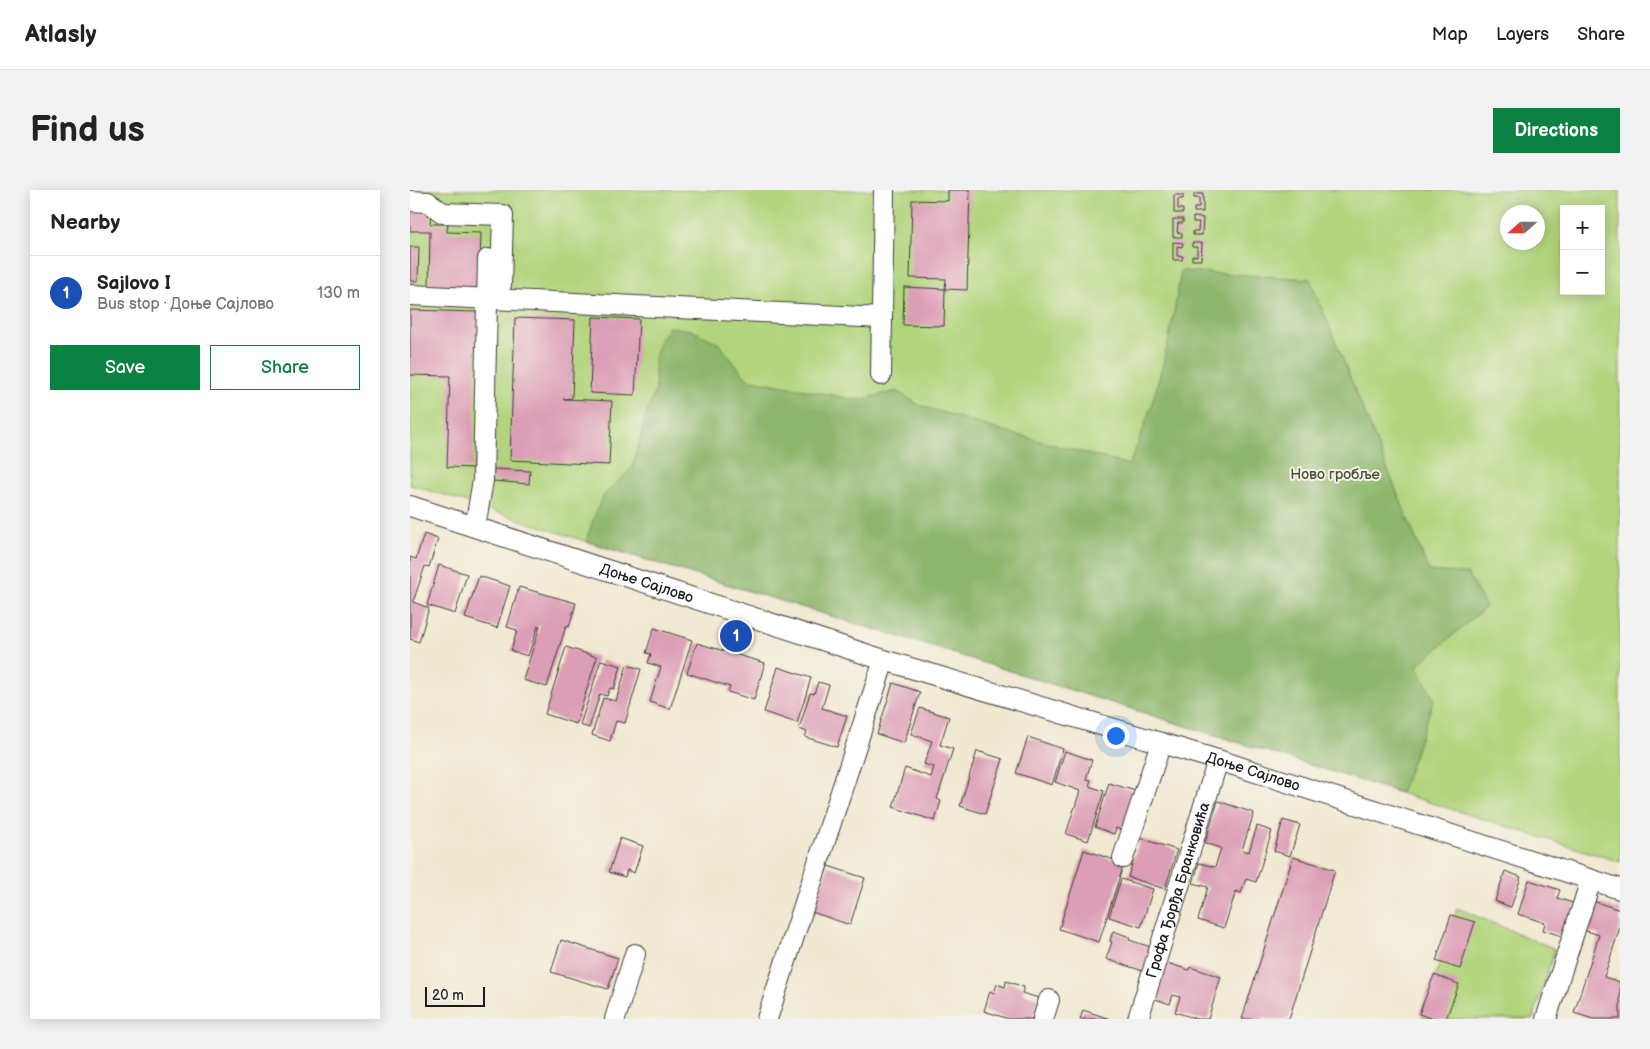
<!DOCTYPE html>
<meta charset="utf-8">
<style>
:root{--surface:#fff;--page:#f2f2f2;--text:#222;--muted:#767676;--line:#e0e0e0;--accent:#0b8043}
body{margin:0;font-family:"Balsamiq Sans",sans-serif;background:var(--page);color:var(--text)}
.controls{position:absolute;right:15px;top:15px;display:grid;overflow:hidden;border-radius:0px;box-shadow:0 2px 12px #0003}
.controls button{width:45px;height:45px;display:grid;place-items:center;padding:0;border:0;border-bottom:1px solid var(--line);background:var(--surface);color:var(--text);font:25px sans-serif}
.compass{position:absolute;left:1090px;top:15px;width:45px;height:45px;border-radius:50%;background:var(--surface);box-shadow:0 2px 12px #0003;rotate:249deg}
.scale{position:absolute;left:15px;bottom:12px;width:60px;box-sizing:border-box;padding-left:5px;border:2px solid #1c1c1c;border-top:0;font-size:14px;line-height:18px;white-space:nowrap;color:#1c1c1c;-webkit-text-stroke:4px #f7f3e8;paint-order:stroke}
.you{position:absolute;left:705px;top:545px;width:18px;height:18px;margin:-12px;border:4px solid #fff;border-radius:50%;background:#1a73e8;box-shadow:0 0 0 8px #1a73e833}
.badge{display:grid;place-items:center;width:32px;height:32px;border-radius:50%;background:var(--accent);color:#fff;font-size:16px;font-weight:700}
.pin{position:absolute;translate:-50% -50%;border:2px solid #fff;box-shadow:0 1px 5px #0006}
.list{margin:0;padding:0;list-style:none}
h2{display:flex;justify-content:space-between;align-items:center;height:65px;margin:0;padding:0 20px;font-size:21px}
h2 small{font-size:16px;font-weight:400;color:var(--muted)}
.list li{display:grid;grid-template-columns:32px 1fr auto;gap:15px;align-items:center;box-sizing:border-box;height:75px;padding:0 20px;border-top:1px solid var(--line)}
.list b{display:block;font-size:19px;white-space:nowrap}
.list p{margin:0;font-size:16px;white-space:nowrap;color:var(--muted)}
.list em{font-size:16px;font-style:normal;color:var(--muted)}
.actions{display:flex;gap:10px;padding:15px 20px}
.actions a{flex:1;padding:11px 0;border:1px solid var(--accent);border-radius:0px;text-align:center;font-size:18px;color:var(--accent)}
.actions .main{background:var(--accent);color:#fff}
.map{position:relative;flex:none;width:1210px;height:829px;overflow:hidden;border-radius:0px}
header{display:flex;align-items:center;gap:30px;box-sizing:border-box;height:70px;padding:0 25px;background:var(--surface);border-bottom:1px solid var(--line)}
header strong{font-size:24px}
nav{display:flex;gap:28px;margin-inline-start:auto;font-size:18px}
.intro{display:flex;align-items:center;justify-content:space-between;box-sizing:border-box;height:120px;padding:0 30px}
h1{margin:0;font-size:35px}
.button{padding:12px 22px;border-radius:0px;background:var(--accent);color:#fff;font-size:18px;font-weight:700}
main{display:flex;gap:30px;padding:0 30px}
aside{flex:1;background:var(--surface);border-radius:0px;box-shadow:0 2px 12px #0003}
.map>svg:first-child{display:block}
</style>
<header>
<strong>Atlasly</strong>
<nav><a>Map</a><a>Layers</a><a>Share</a></nav>
</header>
<div class="intro"><h1>Find us</h1><a class="button">Directions</a></div>
<main>
<aside>
<h2>Nearby<small></small></h2>
<ul class="list">
<li><span class="badge" style="background:#1a4fb4">1</span><div><b>Sajlovo I</b><p>Bus stop · Доње Сајлово</p></div><em>130 m</em></li>
</ul>
<div class="actions"><a class="main">Save</a><a>Share</a></div>
</aside>
<div class="map">
<svg width="1210" height="829" viewBox="0 0 1210 829">
<rect width="100%" height="100%" fill="#f7f3e8"/>
<filter id="ink" filterUnits="userSpaceOnUse"><feTurbulence type="fractalNoise" baseFrequency=".02" numOctaves="2"/><feDisplacementMap in="SourceGraphic" scale="10" xChannelSelector="R" yChannelSelector="G"/><feConvolveMatrix kernelMatrix="1 2 1 2 8 2 1 2 1" color-interpolation-filters="sRGB"/></filter>
<filter id="wash" filterUnits="userSpaceOnUse"><feTurbulence type="fractalNoise" baseFrequency=".0096" numOctaves="4" result="noise"/><feDisplacementMap in="SourceGraphic" scale="20" xChannelSelector="R" yChannelSelector="G"/><feGaussianBlur stdDeviation="1.12" result="paint"/><feColorMatrix in="noise" values="0 0 0 0 0 0 0 0 0 0 0 0 0 0 0 0 0 1.4 0 .05"/><feComposite in="paint" operator="in"/></filter>
<g filter="url(#wash)">
<rect width="100%" height="100%" fill="#f1e8d1"/>
<g fill="#b1d47c" stroke="#66784c" fill-rule="evenodd">
<path d="M0,0h1210v672l-658,-206 -365,-111 -156,-51 -31,-9zM1154,19h37v82h-37zM1098,22h30v30h-30z"/>
<path d="M1047,718l98,41 -22,70h-111z"/>
</g>
<path fill="#8cb66c" stroke="#546944" d="M771,81l129,8 119,292 39,3 18,33 -69,59 17,33 -33,94 -439,-137 -376,-115 9,-26 9,-20 28,-27 16,-59 8,-20 -2,-30 6,-19 9,-13 22,3 27,13 29,36 111,21 39,-9 22,14 80,25 130,35c27,-62 42,-128 52,-194z"/>
<g id="blocks">
<g fill="#dc9db6">
<path d="M538,0h22l-3,100 -22,-1 1,-10 -36,-1 2,-78 36,1z"/>
<path d="M784,4h9v18h-9v-4h5v-10h-5z"/>
<path d="M764,5h9v4h-5v10h5v4h-9z"/>
<path d="M0,20h21l-1,14h18l-1,8 34,1 -2,57 -50,-1 1,-58h-20z"/>
<path d="M783,27l10,1 -1,17h-9v-4h5l1,-9h-6z"/>
<path d="M763,29h10v4h-5l-1,9 5,1v4h-9z"/>
<path d="M763,52l10,1 -1,4 -5,-1v10h6l-1,4h-9z"/>
<path d="M782,53h10l-1,17h-9v-4h5v-9h-5z"/>
<path d="M0,57h9l-1,34h-8z"/>
<path d="M494,97l41,2 -1,37 -41,-1z"/>
<path d="M0,120l68,2 -5,156 -26,-1 3,-91 -40,-1z"/>
<path d="M183,127l46,2 -4,76 -45,-2z"/>
<path d="M105,128l60,2 -3,78 -9,1 49,2 -3,64 -99,-5z"/>
<path d="M84,279l36,2 -1,13 -36,-3z"/>
<path d="M14,344l14,5 -9,28 -4,-1 -12,36 16,6 -10,34 -9,-3v-82l6,2z"/>
<path d="M29,375l28,9 -12,40 -28,-9z"/>
<path d="M69,386l31,10 -13,42 -32,-10z"/>
<path d="M109,397l57,16 -7,24 -3,-1 -19,61 -24,-7 17,-54h-2l-10,30 -17,-5 6,-21 -10,-3z"/>
<path d="M244,438l38,12 -22,69 -20,-7 11,-35 -13,-4 3,-9 -5,-1z"/>
<path d="M287,453l68,20 -11,37 -26,-8 2,-5 -43,-14z"/>
<path d="M156,457l31,10 -21,67 -31,-10z"/>
<path d="M191,470l20,6 -7,23 -4,-1 -3,8 -7,-2 -11,34 -9,-3z"/>
<path d="M217,475l14,4 -16,54 -9,-2 -6,20 -18,-6 11,-37 13,3z"/>
<path d="M368,477l33,11 -14,45 -33,-11z"/>
<path d="M408,492l11,3 -7,23 25,8 -10,31 -32,-10 2,-5 -8,-3 11,-36 4,1z"/>
<path d="M483,493l27,9 -16,51 -27,-9z"/>
<path d="M510,518l29,9 -9,28 13,4 -16,50 4,2 -6,20 -42,-14 12,-39 26,9 3,-10 -10,-3 8,-23 -21,-7z"/>
<path d="M618,547l35,12 -11,36 -36,-12z"/>
<path d="M567,561l26,8 -18,55 -25,-8z"/>
<path d="M655,561l27,9 -6,19 5,1 -2,6 15,5 -16,50 -22,-7 14,-43 -25,-9z"/>
<path d="M699,593l30,9 -12,40 -11,-4 -2,6 -19,-7z"/>
<path d="M808,611l36,12 -12,37 7,2 8,-26 15,5 -16,51 -10,-3 -5,14 -5,-2 -12,37 -26,-8 10,-33 -15,-4 6,-20 16,4 6,-19 -16,-5z"/>
<path d="M873,630l17,5 -10,31 -16,-5z"/>
<path d="M210,648l23,8 -9,27 -7,-3 -2,7 -16,-5z"/>
<path d="M730,648l37,12 -12,39 -37,-12z"/>
<path d="M674,660l40,13 -25,79 -40,-13z"/>
<path d="M883,667l42,13 -46,149h-47z"/>
<path d="M418,676l37,12 -15,47 -38,-13z"/>
<path d="M1095,681l16,6 -10,30 -16,-6z"/>
<path d="M711,689l32,10 -12,38 -32,-10z"/>
<path d="M1119,690l31,10 -3,8 19,6 -11,33 -22,-7 2,-7 -27,-9z"/>
<path d="M1183,711l27,9v17l-16,50 16,5v37h-27l-19,-6 25,-78 -15,-5z"/>
<path d="M1041,725l24,7 -15,47 -24,-8z"/>
<path d="M703,741l17,6 -1,3 25,8 -8,24 -40,-13 6,-17 -2,-1z"/>
<path d="M151,750l57,18 -10,31 -57,-17z"/>
<path d="M751,771l28,9 1,-3 31,10 -13,42h-11l-22,-7 5,-15 -7,-2 -3,9 -18,-6z"/>
<path d="M1024,785l25,9 -13,35h-13l-14,-5z"/>
<path d="M596,791l18,6 -2,6 17,5 -7,21h-23l-25,-8 6,-20 4,2 3,-9 8,3z"/>
<path d="M673,820l27,9h-30z"/>
</g>
</g>
</g>
<g filter="url(#ink)">
<use href="#blocks" fill-opacity="0" stroke="#3c3b37" stroke-width="1"/>
<g fill="none" stroke-linecap="round" stroke-linejoin="round">
<g stroke="#3c3b37" stroke-width="22">
<g id="minor">
<path d="M0,11l18,1 15,11 60,2 -2,70"/>
<path d="M0,105l472,23"/>
<path d="M471,185l3,-185"/>
<path id="s1" d="M0,316l474,154 334,100 402,129"/>
<path d="M65,337l8,-47 5,-221"/>
<path d="M713,668l38,-115"/>
<path d="M205,829l20,-65"/>
<path d="M357,829l117,-359"/>
<path d="M633,829l6,-19"/>
<path id="s2" d="M728,829l80,-259"/>
<path d="M1136,829l45,-139"/>
</g>
</g>
<use href="#minor" stroke="#fff" stroke-width="20"/>
</g>
</g>
<g text-anchor="middle" dominant-baseline="central" stroke-width="4" stroke-linejoin="round" paint-order="stroke">
<g font-size="15" fill="#495339" stroke="#f7f3e8">
<text x="925" y="284">Ново гробље</text>
</g>
<g font-size="15" fill="#1c1c1c" stroke="#f7f3e8">
<text stroke="none"><textPath href="#s1" startOffset="249">Доње Сајлово</textPath></text>
<text stroke="none"><textPath href="#s1" startOffset="884">Доње Сајлово</textPath></text>
<text stroke="none"><textPath href="#s2" startOffset="135">Грофа Ђорђа Бранковића</textPath></text>
</g>
</g>
</svg>
<div class="controls">
<button>+</button>
<button>−</button>
</div>
<svg class="compass" viewBox="-18 -18 36 36"><path d="M0-13l5 13h-10z" fill="#e53935"/><path d="M0 13l5-13h-10z" fill="#767676"/></svg>
<div class="scale">20 m</div>
<div class="you"></div>
<div class="pin badge" style="left:326px;top:446px;background:#1a4fb4">1</div>
</div>
</main>
